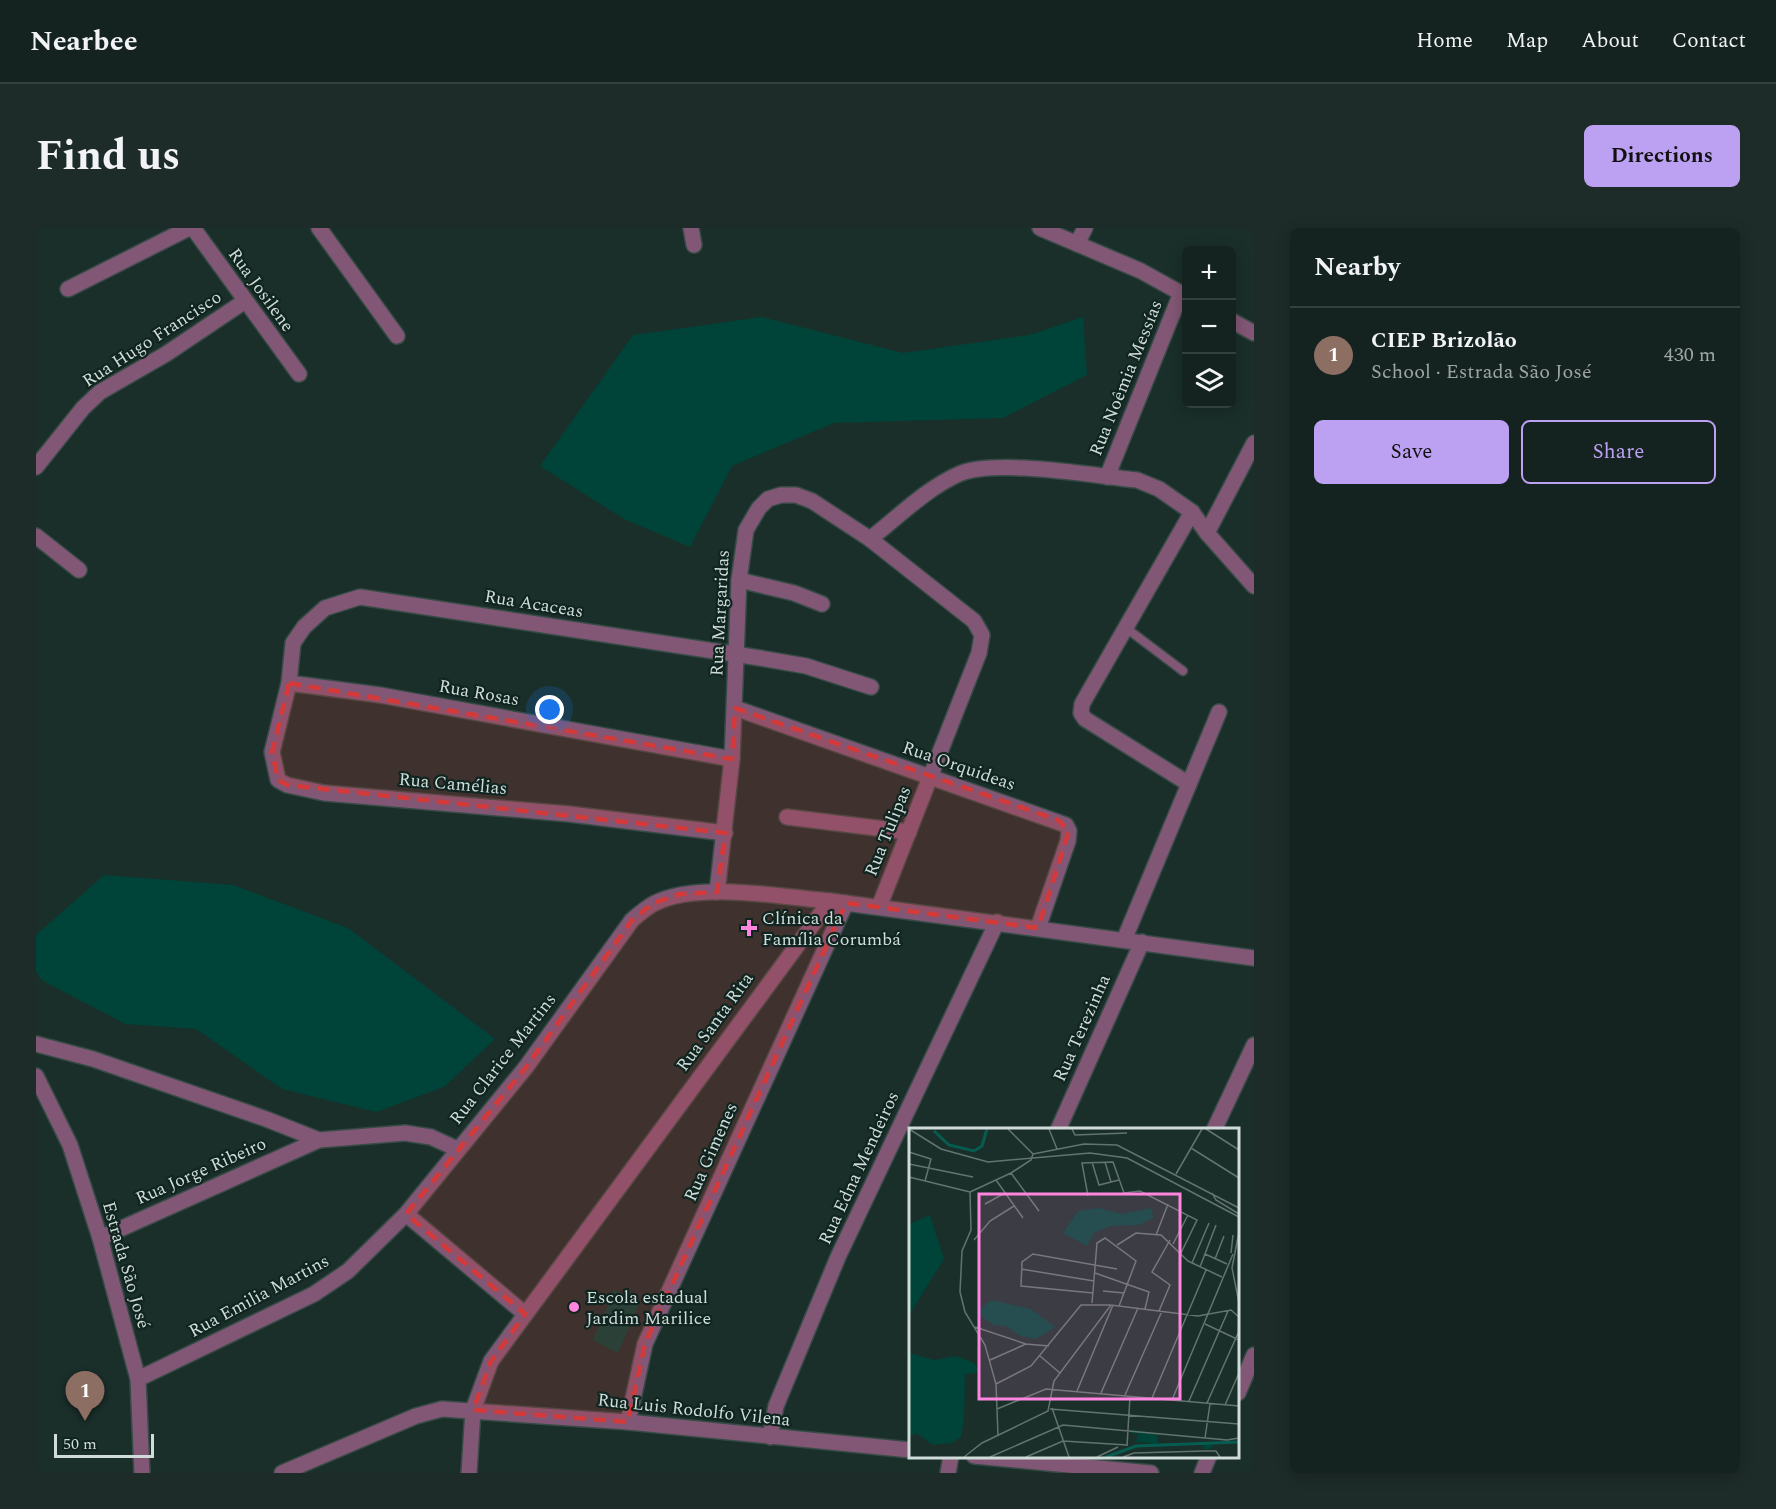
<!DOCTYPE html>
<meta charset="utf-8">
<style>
:root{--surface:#142320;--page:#1d2b29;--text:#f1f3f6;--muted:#9da4a5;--line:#33403e;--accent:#bca0f2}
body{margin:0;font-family:Spectral,serif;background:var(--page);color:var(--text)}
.controls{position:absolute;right:18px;top:18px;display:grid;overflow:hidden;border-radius:9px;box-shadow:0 3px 15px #0003}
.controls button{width:54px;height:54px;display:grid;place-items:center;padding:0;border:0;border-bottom:2px solid var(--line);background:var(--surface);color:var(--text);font:30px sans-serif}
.scale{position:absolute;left:18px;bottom:15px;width:100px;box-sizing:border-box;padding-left:6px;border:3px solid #d0dcd9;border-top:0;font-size:16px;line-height:21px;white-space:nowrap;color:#d0dcd9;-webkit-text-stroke:4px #102520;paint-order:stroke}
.you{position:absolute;left:514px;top:482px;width:21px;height:21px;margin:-15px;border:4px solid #fff;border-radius:50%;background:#1a73e8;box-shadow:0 0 0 9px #1a73e833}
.badge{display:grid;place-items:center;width:39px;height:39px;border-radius:50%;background:var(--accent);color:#fff;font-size:20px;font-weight:700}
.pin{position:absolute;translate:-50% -50px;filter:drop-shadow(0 2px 3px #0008)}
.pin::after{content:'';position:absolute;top:32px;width:21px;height:18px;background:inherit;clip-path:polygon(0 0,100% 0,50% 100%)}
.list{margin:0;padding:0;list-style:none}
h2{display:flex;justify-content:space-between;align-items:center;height:78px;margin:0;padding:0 24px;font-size:26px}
h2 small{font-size:20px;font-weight:400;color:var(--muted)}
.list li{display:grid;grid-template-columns:39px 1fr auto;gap:18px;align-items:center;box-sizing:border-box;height:96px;padding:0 24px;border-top:2px solid var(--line)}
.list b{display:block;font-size:22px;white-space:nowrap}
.list p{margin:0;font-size:20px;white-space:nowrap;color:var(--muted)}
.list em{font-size:20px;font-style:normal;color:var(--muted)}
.actions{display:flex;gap:12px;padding:18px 24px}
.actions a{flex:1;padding:14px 0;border:2px solid var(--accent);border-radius:9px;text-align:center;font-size:21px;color:var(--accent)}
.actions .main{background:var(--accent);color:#111}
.icon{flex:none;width:33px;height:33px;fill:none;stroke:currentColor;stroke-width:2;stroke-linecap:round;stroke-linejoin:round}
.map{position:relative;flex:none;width:1218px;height:1245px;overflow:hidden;border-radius:9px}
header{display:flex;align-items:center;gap:36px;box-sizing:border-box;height:84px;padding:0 30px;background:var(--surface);border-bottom:2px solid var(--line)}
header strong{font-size:28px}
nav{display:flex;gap:33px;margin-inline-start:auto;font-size:21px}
.intro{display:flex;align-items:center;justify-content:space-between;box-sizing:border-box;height:144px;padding:0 36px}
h1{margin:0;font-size:42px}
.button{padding:15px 27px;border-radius:9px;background:var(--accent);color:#111;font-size:21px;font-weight:700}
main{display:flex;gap:36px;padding:0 36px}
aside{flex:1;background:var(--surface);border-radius:9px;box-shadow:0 3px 15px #0003}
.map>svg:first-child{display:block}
</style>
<header>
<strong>Nearbee</strong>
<nav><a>Home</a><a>Map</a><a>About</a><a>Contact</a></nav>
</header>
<div class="intro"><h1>Find us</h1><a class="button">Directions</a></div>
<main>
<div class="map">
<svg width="1218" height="1245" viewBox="0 0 1218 1245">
<rect width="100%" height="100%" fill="#1a2f2a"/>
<g fill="#004338">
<path d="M726,89l141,36 126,-18 54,-18 4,58 -84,43 -169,5 -102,43 -42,81 -66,-28 -84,-53 93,-131z"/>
<path d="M68,647l129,10 115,43 147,111 -51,48 -68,25 -94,-23 -86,-60 -71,-5 -82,-43 -7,-9v-37z"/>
<path d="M578,1062l26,12 -22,51 -25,-13z"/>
</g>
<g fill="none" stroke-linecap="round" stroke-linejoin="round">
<g stroke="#374b46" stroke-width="11">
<path id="lane" d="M1090,400l57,43"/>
</g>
<g stroke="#374b46" stroke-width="18">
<g id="street">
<path d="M157,0l106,146"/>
<path d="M283,0l78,108"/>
<path d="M655,0l3,17"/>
<path d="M1004,0l101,43 45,25"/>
<path d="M1041,16l8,-16"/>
<path d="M32,61l121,-61"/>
<path d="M1196,93l22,12"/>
<path d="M0,239l47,-59 17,-16 66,-38 79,-53"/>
<path d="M1071,249l74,-184"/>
<path d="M1171,305l47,-90"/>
<path d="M0,308l43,34"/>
<path d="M834,311c28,-22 57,-51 89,-65 36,-16 136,2 178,6l22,9 33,23 15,21 47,53"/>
<path d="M703,352l55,13 28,11"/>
<path d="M253,455l91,12 352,64"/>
<path d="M699,480l331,117 3,6 -1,10 -30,87"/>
<path d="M1153,556l30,-72"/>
<path d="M751,589l122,15"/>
<path d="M689,605l-156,-19 -245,-21 -37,-8 -9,-5 -6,-28 17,-69 4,-40 11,-16 21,-19 35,-11 400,61 46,8 65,21"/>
<path d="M681,664l15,-133 7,-179 7,-50 13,-22 9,-9 13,-4h15l16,6 58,38 104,82 8,14 -3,18 -100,254"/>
<path d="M1088,712l65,-156 -104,-65 -4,-6 1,-9 110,-192"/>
<path d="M0,816l57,15 173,60 53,21 86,-7 26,4 26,12"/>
<path d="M0,848l34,69 30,93 38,141 4,94"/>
<path d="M1022,902l84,-188"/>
<path d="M1178,902l40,-85"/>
<path d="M370,986l119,100"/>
<path d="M64,1010l219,-98"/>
<path d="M102,1151l176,-85 34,-23 58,-57 120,-147 106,-147c7,-6 15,-13 23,-17 43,-22 127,-6 175,-2"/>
<path d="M1202,1165l16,-38"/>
<path d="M592,1194l17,-78 201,-441"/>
<path d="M734,1209l6,-31 62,-149 159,-335"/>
<path d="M938,1228l177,17"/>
<path d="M246,1245l134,-57 26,-7 186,13 282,28"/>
<path d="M433,1245l4,-63 18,-49 339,-460 424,57"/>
<path d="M912,1245l3,-17"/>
<path d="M1166,1245l7,-17"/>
</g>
</g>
<use href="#lane" stroke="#825775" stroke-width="8"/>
<use href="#street" stroke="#825775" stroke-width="15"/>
</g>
<path fill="#d53a3a" fill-opacity="0.2" stroke="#d53a3a" stroke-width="4.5" stroke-dasharray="12 8" stroke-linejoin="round" d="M253,455l443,76 3,-51 323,112 11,11 -31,97 -192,-25 -201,441 -17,78 -155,-12 18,-49 34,-47 -119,-100 120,-147 106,-147 21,-17 27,-9 37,-2 8,-59 -438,-48 -9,-5 -6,-28z"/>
<g fill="#ff85de" stroke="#102520" stroke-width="2">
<path d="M710 691h6v6h6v6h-6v6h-6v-6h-6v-6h6z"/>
<circle cx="538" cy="1079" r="6"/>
</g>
<g text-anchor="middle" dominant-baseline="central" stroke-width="4.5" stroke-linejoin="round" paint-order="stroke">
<g font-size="18" fill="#d0dcd9" stroke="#102520">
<text transform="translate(225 62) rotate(54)">Rua Josilene</text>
<text transform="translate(116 111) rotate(-33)">Rua Hugo Francisco</text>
<text transform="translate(1090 150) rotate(-68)">Rua Noêmia Messías</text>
<text transform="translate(498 376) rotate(9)">Rua Acaceas</text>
<text transform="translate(684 385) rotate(-87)">Rua Margaridas</text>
<text transform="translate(443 465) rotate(10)">Rua Rosas</text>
<text transform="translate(923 538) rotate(19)">Rua Orquideas</text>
<text transform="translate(417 556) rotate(5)">Rua Camélias</text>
<text transform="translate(852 603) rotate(-68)">Rua Tulipas</text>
<text transform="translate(679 794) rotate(-54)">Rua Santa Rita</text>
<text transform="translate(1046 800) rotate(-66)">Rua Terezinha</text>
<text transform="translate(467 831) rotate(-52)">Rua Clarice Martins</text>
<text transform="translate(675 924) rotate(-66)">Rua Gimenes</text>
<text transform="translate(823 940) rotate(-65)">Rua Edna Mendeiros</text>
<text transform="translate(165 943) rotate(-24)">Rua Jorge Ribeiro</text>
<text transform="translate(90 1037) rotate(74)">Estrada São José</text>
<text transform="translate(223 1068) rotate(-28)">Rua Emilia Martins</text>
<text transform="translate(658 1182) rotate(6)">Rua Luis Rodolfo Vilena</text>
</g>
<g font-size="18" fill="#d0dcd9" stroke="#102520" text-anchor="start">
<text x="726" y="690">Clínica da<tspan x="726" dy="21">Família Corumbá</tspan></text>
<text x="550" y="1069">Escola estadual<tspan x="550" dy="21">Jardim Marilice</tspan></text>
</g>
</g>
<g transform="translate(873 900)">
<rect width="330" height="330" fill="#1a2f2a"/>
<path d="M190,80l23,6 30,-6 1,10 -14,7 -28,1 -17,7 -7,13 -24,-13 15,-22zM21,87l14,44 -35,56v-91zM82,172l40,9 24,18 -19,12 -16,-3 -14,-10 -12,-1 -18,-12zM0,225l25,7 22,-4 18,7 6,9 -15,2 -1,45 -3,18 -9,6 -19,2 -17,-12 -7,4zM222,301l26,6 1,9 81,-3 -29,3 4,3 -8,3 -5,-4 8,-2 -79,4 24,-5 -18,-1 2,-9 -6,1z" fill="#004338"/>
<path fill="none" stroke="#065d4f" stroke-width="3" d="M25,3l15,14 25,6 8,-5 5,-17M197,329l30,-11 103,-4"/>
<path fill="none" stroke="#637470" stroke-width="1.5" d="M0,1l32,20 47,13 102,-9 37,5 112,59M99,1l25,25M140,1l8,20M163,1l3,6 52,-2M297,1l33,21M282,20l48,30M0,24l22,7 -6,22M124,26l51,-10 33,1 122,63M183,34l7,23 20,-5M196,34l6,20M0,36l64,13M102,45l28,38M267,46l26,-45M0,49l61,15M87,52l27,38M61,64l1,38 -9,21 -2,41 5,20 20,33 11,39 2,51M61,64l41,-19 20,-13 2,-6M303,65l4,7 23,14M179,68l-6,-33 31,-1 11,31 16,-2 57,29 -16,33M76,76l20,-11M330,104l-7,36 7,35M247,107l12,-31M65,112l16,-19 24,-15M264,116l15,-29M208,117l19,-12 25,2 27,26 34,16M322,125l2,-18M296,126l22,10M306,131l9,-23M283,135l17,-40M291,139l16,-42M112,141l73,12M186,145l54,19 -4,17M194,163l21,2M184,165l-72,-7 1,-24 11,-8 84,15M183,175l5,-60 8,-5 31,23 -17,45M250,183l11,-26 -18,-13 18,-32M296,196l34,16M66,199l51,17 23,2M131,228l20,17M81,232l36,-16M87,256l35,-18 50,-61h30M168,263l36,-86M192,265l37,-85M216,267l37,-84M243,270l54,-128M263,272l61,-146M280,273l39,-90M298,275l32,-72M316,277l14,-32M143,280l17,49M88,281l49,-20 193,17M141,281l189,15M296,310l5,-34M218,318l3,-50M55,329l18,-14 66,-32 6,-30 57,-76 87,11 33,-6 8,7M81,329l73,-32 164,15 12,-2M117,329l37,-16 64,4M188,329l21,-10M214,329l11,-4 70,-2h12l4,6"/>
<path fill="#ff85de" fill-opacity="0.15" stroke="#ff85de" stroke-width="3" d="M70,66h201v205h-201z"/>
<rect width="330" height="330" fill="none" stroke="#d0dcd9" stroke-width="3"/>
</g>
</svg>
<div class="controls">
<button>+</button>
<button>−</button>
<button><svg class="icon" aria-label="layers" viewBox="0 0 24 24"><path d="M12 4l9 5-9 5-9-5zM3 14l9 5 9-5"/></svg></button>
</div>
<div class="scale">50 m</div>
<div class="you"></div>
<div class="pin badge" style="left:49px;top:1193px;background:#8d6e63">1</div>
</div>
<aside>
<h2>Nearby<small></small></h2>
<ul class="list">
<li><span class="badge" style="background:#8d6e63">1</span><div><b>CIEP Brizolão</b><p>School · Estrada São José</p></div><em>430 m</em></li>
</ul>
<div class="actions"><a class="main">Save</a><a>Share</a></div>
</aside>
</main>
